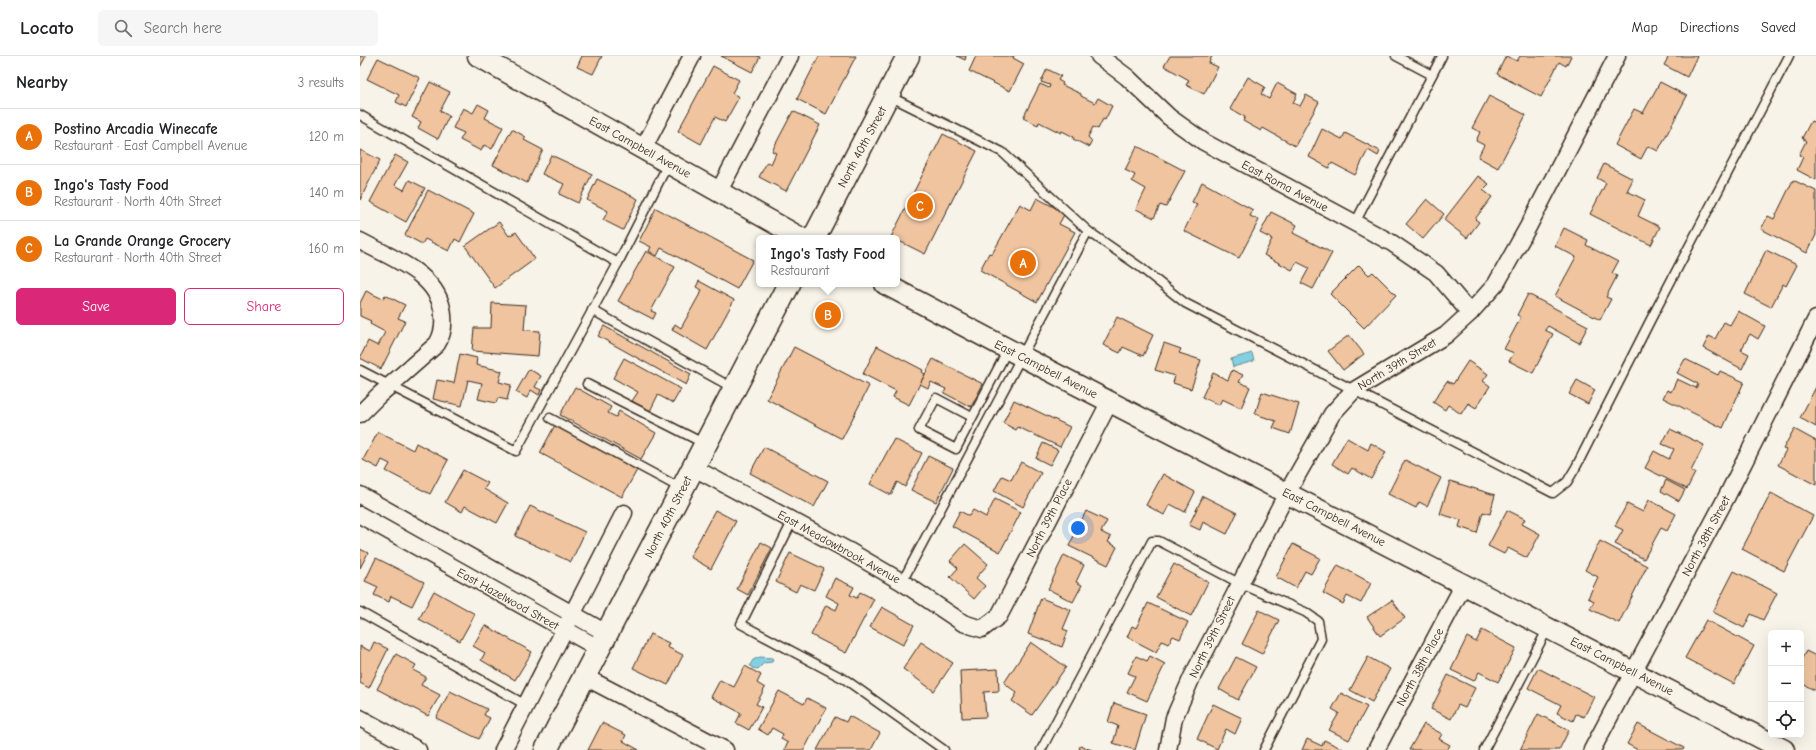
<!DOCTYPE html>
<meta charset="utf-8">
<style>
:root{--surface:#fff;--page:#f6f6f6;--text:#202124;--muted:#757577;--line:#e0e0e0;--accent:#db2777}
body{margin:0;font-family:"Comic Neue",sans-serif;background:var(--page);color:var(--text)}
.controls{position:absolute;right:12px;bottom:12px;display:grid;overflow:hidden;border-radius:6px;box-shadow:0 4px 16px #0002}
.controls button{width:36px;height:36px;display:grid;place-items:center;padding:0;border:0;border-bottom:1px solid var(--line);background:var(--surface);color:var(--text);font:20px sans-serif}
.you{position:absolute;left:718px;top:472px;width:14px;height:14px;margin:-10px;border:3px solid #fff;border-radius:50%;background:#1a73e8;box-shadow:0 0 0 6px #1a73e833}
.badge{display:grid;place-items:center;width:26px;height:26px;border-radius:50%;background:var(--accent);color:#fff;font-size:13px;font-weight:700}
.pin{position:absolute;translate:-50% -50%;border:2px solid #fff;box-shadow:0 1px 4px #0006}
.popup{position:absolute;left:396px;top:179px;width:144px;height:52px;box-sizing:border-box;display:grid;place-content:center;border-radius:6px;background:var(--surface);filter:drop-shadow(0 1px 3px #0005);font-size:13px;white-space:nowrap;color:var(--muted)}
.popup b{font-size:15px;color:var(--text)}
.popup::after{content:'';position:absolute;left:50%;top:100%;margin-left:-8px;border:8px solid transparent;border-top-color:var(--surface)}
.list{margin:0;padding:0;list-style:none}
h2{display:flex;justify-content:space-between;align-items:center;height:52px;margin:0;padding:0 16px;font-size:17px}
h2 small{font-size:13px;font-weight:400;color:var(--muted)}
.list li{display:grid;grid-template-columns:26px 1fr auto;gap:12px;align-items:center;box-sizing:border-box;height:56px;padding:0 16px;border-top:1px solid var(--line)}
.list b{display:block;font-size:15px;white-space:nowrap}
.list p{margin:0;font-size:13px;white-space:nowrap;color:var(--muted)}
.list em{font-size:13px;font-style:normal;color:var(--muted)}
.actions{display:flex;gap:8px;padding:12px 16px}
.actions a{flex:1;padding:9px 0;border:1px solid var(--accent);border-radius:6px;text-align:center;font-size:14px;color:var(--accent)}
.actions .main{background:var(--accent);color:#fff}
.icon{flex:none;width:22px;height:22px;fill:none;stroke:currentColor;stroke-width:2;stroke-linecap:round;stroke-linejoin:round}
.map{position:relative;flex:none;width:1456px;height:694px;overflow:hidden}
header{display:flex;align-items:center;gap:24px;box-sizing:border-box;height:56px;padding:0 20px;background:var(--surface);border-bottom:1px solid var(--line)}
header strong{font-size:19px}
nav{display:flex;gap:22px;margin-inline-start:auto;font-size:14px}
.search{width:280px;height:36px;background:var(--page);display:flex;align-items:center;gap:10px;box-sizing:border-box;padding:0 14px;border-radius:6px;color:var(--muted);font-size:15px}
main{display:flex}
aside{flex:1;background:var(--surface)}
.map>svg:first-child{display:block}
</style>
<header>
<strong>Locato</strong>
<div class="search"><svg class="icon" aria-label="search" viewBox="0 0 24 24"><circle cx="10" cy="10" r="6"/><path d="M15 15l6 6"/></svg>Search here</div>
<nav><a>Map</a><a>Directions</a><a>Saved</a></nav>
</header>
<main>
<aside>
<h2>Nearby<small>3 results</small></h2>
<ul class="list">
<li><span class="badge" style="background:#e8710a">A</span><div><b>Postino Arcadia Winecafe</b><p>Restaurant · East Campbell Avenue</p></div><em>120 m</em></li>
<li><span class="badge" style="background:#e8710a">B</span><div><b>Ingo's Tasty Food</b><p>Restaurant · North 40th Street</p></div><em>140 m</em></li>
<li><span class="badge" style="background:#e8710a">C</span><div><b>La Grande Orange Grocery</b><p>Restaurant · North 40th Street</p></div><em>160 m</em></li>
</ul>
<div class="actions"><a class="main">Save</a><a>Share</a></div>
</aside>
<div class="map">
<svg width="1456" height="694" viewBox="0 0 1456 694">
<rect width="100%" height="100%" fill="#f7f3e8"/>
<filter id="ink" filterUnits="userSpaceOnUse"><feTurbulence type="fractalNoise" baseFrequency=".025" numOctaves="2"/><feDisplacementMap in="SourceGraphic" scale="8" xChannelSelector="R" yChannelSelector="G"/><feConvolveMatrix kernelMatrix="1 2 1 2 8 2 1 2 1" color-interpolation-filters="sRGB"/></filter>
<g filter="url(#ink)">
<g fill="#83d0e2" stroke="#668e94">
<path d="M892,297l2,8 -21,6 -2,-8z"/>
<path d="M400,601l13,1 -1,4 -8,1 -6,6 -6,-1 -2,-3 3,-5z"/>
</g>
<g fill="#efc49f" stroke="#3b2a1e">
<path d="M0,0h6l-6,11z"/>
<path d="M222,0h20l-9,18 -16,-7z"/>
<path d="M361,0h36l3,1 -8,15z"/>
<path d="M459,0h37l-30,58 -29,-15z"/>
<path d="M597,0h9l-1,4z"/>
<path d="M616,0h38l-1,2 11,6 -14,27 -41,-20z"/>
<path d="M810,0h42l-3,7 9,4 -14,27 -18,-9 3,-5 -25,-14z"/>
<path d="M1146,0l11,5 3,-5h51l-5,10 -7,-4 -18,35 -44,-23z"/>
<path d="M1309,0h28l-10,21 -23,-12z"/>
<path d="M18,2l42,20 -14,29 -10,-5 3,-7 -32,-16z"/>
<path d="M353,10l26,14 -7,13 7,4 -14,25 -10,-5 -14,27 -23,-13z"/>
<path d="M687,13l14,7 -3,4 5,3 -1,2 19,9v2l14,7 3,-5 14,8 -7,14 -2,-1 -5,10 -5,-2 -5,10 4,4 -3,6 -16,-8 1,-2 -12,-6 -1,2 -22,-11 -1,3 -15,-7 17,-34 9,4 1,-3 -9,-3z"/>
<path d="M888,21l17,10 -4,7 8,5 8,-16 20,11 -4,9 7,3 6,-11 13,7 -24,44 -32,-18 -2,3 -18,-10 2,-4 -15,-8z"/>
<path d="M70,26l20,10 -10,19 9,5 -11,23 -20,-11 3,-6 -9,-5z"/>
<path d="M1300,26l27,14 -29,55 -10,-5 -7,13 -26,-14 19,-36 9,4z"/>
<path d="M1129,40l37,19 -28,53 -20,-11 6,-12 -8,-4 4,-9 -8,-4z"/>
<path d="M118,48l11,6 -4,8 18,9 -11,22 -8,-4 -3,6 -21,-11 4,-7 -11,-5 10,-20 10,5z"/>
<path d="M433,55l27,14 -34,66 -27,-14 8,-15 4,2 5,-11 -4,-2z"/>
<path d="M1451,65l5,2v57l-19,-10 6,-13 -4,-2 7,-14 -4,-3z"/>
<path d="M152,73l14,8 -2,3 19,10 -16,33 -34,-18z"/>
<path d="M962,73l20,10 3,-6 35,18 -2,5 -10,-6 -13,25 -23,-12 -3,5 -20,-11z"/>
<path d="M583,78l34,17 -52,103 -28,-14v-2l-6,-1z"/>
<path d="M777,90l48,25 -19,36 -6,-2 -6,13 -18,-9 10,-20 -14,-8 3,-6 -10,-5z"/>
<path d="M0,94l20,10 -20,40z"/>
<path d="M35,99l13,7 -13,23 9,5 5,-10 16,8 -19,34 -36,-20z"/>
<path d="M191,99l41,19 -14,29 -19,-9 5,-10 -22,-10z"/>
<path d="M1244,108l29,15 -6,12 18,9 -7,16 22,11 -9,18 -61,-31 16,-31 -9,-5z"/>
<path d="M1118,120l11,8 -6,6 9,7 -17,22 4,3 -12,16 -23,-18z"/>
<path d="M237,123l41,20 -15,31 -20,-10 5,-9 -21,-11z"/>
<path d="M1433,124l23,11v44l-9,18 -46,-24 7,-13 6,3z"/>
<path d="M842,126l51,28 -3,6 9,4 -20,38 -55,-27 13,-27 -5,-2z"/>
<path d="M68,134l46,24 -14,28 -5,-3 -6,12 -24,-12 -3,5 -17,-9z"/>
<path d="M677,142l28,15 -6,11 16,8 -38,70 -57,-32 9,-17 3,1 28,-50 11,6z"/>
<path d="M1067,143l17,15 -21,25 -17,-15z"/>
<path d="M296,152l97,52 -16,29 -76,-41 -4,8 -8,-5 2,-4 -12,-6z"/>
<path d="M911,156l26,13 -4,8 39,20 -19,36 -12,-6 8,-15 -12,-6 -5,8 -28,-15 8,-16 -12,-6z"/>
<path d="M139,166l10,14 7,-4 19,27 -40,29 -30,-42z"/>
<path d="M1204,172l24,12 -2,5 32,17 -6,11 5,3 -11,21 5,2 -11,21 -45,-24 21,-39 -21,-11z"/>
<path d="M1406,194l31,15 -11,21 -3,-2 -12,23 -26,-13z"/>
<path d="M286,195l29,16 -24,44 5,2 -3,6 -35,-18z"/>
<path d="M999,209l10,10 4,-3 23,23 -32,33 -34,-34z"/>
<path d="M339,225l35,19 -27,50 -35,-20 3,-6 6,4 21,-38 -6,-3z"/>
<path d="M6,235l17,8 2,-4 20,10 -7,13 7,3 -24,48 -21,-11 8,-17 10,5 7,-14 -15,-8 1,-3 -11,-5v-13z"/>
<path d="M1168,238l60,32 -9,17 -31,-17 -3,4 8,4 -20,39 -24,-12 5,-8 -10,-4 17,-32 -4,-2z"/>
<path d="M132,247l34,2 -2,25 16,1 -2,25 -66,-5 2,-23h17z"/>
<circle cx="468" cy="259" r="11"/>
<path d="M1378,255l27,15 -7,13 -8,-5 -9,16 8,4 -7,15 -39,-21 6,-12 6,3 9,-17 6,3z"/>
<path d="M757,261l36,18 -10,21 -20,-9 -3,6 -17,-8z"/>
<path d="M244,270l87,48 -5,11 -88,-49z"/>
<path d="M989,279l15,19 -21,16 -15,-19z"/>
<path d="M804,287l17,6 -2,4 22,7 -10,29 -18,-6 2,-7 -20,-6z"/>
<path d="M517,290l46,24 -1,2 3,2 -16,31 -16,-8 3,-6 -33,-17z"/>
<path d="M434,291l75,39 -27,53 -75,-40z"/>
<path d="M100,298l17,4 -1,7 26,6 -3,11 12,3 -4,15 -9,-2 -2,5 -18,-4 4,-16 -14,-3 -6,26 -29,-7 4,-19 17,3z"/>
<path d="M264,302l57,31 -8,14 -15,-8 -8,16 -18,-10 6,-9 -25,-14z"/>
<path d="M573,303l50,25 -12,23 -27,-14 2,-4 -15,-7 -3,6 -8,-4z"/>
<path d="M1325,303l33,16 2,-4 24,11 -21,46 -60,-30 4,-8 4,2 6,-13 19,9 2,-4 -21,-11z"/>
<path d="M1108,305l20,13 -5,7 7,5 -14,22 -8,-5 -7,11 -13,-9 -3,5 -12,-8 14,-21 6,3z"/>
<path d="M169,313l12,7 -6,11 6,3 -2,5 -8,-5 -4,8 -11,-6z"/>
<path d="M872,314l11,5 -4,7 11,5 -9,21 -19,-9 -3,6 -17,-8 11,-24 15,7z"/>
<path d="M1217,324l18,10 -7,14 -19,-10z"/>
<path d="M215,331l36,20 -3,6 8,4 3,-6 37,22 -15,26 -81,-44z"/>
<path d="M1456,331v40l-16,-9z"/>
<path d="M902,336l37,12 -9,30 -17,-6 3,-7 -21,-7z"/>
<path d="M654,344l56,27 -10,20 -42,-20 -2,3 -13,-7z"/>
<path d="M195,369l82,45 -15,27 -82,-44z"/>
<path d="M1310,373l34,16 -13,26 4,2 -8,16 -42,-21 9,-17 15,8 5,-10 -12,-5z"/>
<path d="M1434,373l22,12v44l-38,-20 8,-15 -3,-1z"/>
<path d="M18,376l35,18 3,-7 32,17 -18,34 -44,-23 4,-7 -8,-4 -4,8 -15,-8z"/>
<path d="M987,382l21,12 3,-7 15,9 -15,27 -19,-11 -4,6 -16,-10z"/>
<path d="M534,383l28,14 -17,34 -8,-5 -6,13 -21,-11z"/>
<path d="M683,387l15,7 -8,15 -14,-7z"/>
<path d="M404,391l64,34 -14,26 -64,-34z"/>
<path d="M568,400l25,12 -17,34 -25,-12z"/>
<path d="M1045,404l36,18 -14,28 -8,-4 -3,6 -28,-14z"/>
<path d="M661,406l20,11 -18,34 -29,-16 8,-15 9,4z"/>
<path d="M103,414l25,13 -4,6 24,14 -11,20 -32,-17 -3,6 -17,-10z"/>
<path d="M803,418l32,18 -10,20 -15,-8 -6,11 -18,-10z"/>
<path d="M1306,424l19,10 -6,11 -18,-10z"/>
<path d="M1090,425l45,14 -5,19 -7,-2 -6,21 -18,-6 2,-7 -21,-6z"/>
<path d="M1411,437l42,23 -29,55 -42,-22z"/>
<path d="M843,440l34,17 -10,21 -24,-12 -3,8 -11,-5z"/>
<path d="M635,443l26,13 -21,40 -48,-26 8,-15 9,5 4,-6 13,7z"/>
<path d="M1289,444l27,14 -9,17 -6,-3 -17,31 -29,-15 8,-14 -8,-4 12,-22 16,8z"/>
<path d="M170,450l55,26 -14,30 -56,-26z"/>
<path d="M355,454l21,11 -25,48 -21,-12z"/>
<path d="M1147,454l18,9 -3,5 18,10 -13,24 -19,-10 -4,6 -16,-8z"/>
<path d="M726,455l21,10 -6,11 10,5 -3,5 9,5 -9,18 -39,-19z"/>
<path d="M1240,485l47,25 -28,57 -29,-14 4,-8 -6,-3 10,-21 -13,-7z"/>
<path d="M401,486l11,6 -24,47 -11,-6z"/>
<path d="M605,488l23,20 -12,14 9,8 -11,13 -24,-22 8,-9 -8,-7z"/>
<path d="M933,488l27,14 -9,16 -6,-3 -9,17 -20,-11z"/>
<path d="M0,493l8,4 -8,15z"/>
<path d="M430,497l34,16 -10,21 -14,-6 -4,8 -20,-10z"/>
<path d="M704,499l20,10 -8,17 6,3 -9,17 -25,-13z"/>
<path d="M16,502l48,24 -12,24 -21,-10 -2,6 -15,-7 4,-8 -13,-6z"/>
<path d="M814,508l34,18 -17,34 -35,-19z"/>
<path d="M978,509l33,18 -10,20 -14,-7 -4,8 -20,-11z"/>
<path d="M1374,515l43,22 -14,27 -12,-6 -7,14 -31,-16z"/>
<path d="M475,522l19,9 -4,8 7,3 3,-6 14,7 -28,54 -35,-18 15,-30 10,5 3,-7 -13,-7z"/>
<path d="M74,535l41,23 -15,27 -41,-22z"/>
<path d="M681,542l30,12 -8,19 5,2 -6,16 -34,-13z"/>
<path d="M1032,544l13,18 -25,18 -13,-19z"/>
<path d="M788,547l40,19 -8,17 -7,-3 -5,8 -6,-3 -6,11 -29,-15 5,-11 4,2z"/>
<path d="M522,551l32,18 -11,20 -33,-18z"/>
<path d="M899,554l20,10 -17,34 -20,-10z"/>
<path d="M1346,564l48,26 -20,38 -49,-26z"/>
<path d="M125,569l47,27 -17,28 -34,-20 4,-7 -12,-7z"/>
<path d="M1122,574l34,18 -18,34 -19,-10 -5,9 -23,-11 16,-33 9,5z"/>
<path d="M290,578l19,9 -2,4 16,8 -15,30 -35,-17z"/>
<path d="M14,586l14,7 -19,39 -9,-5v-37l10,5z"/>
<path d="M561,586l32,21 -19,28 -31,-22z"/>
<path d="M671,586l35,25 -34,48 -20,-14 5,-8 -13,-10z"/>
<path d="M1446,595l10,5v35l-15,-8v-23z"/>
<path d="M36,598l20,11 -3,5 13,7 -5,8 19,10 -12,21 -51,-27z"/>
<path d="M776,600l11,5 3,-5 15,8 -18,37 -20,-9 8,-16 -7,-3z"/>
<path d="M876,601l20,10 -18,33 -19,-11z"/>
<path d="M1008,601l22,12 -18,33 -22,-12z"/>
<path d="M385,610l16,9 -4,8 8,5 -9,16 6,3 -13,23 -13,-7 5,-10 -30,-16 9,-17 14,7z"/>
<path d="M1178,612l56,29 -10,20 -8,-3 -3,7 -16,-8 4,-8 -33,-17z"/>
<path d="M638,613l1,22 -15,1 2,25 -24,1 -2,-47z"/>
<path d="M1088,619l27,13 -10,20 -7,-3 -7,14 -20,-10z"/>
<path d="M90,635l37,18 -3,6 6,3 -11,21 -43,-21z"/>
<path d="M419,635l25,13 3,-6 19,10 -22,42h-18l-2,-1 4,-6 -7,-4 2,-5 -11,-6 -4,7 -10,-6z"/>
<path d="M981,637l26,14 -18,33 -20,-10 10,-17 -7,-4z"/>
<path d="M754,647l32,11 -11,36 -22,-7 5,-17 -10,-4z"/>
<path d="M853,648l29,14 -7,16 -9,-5 -9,20 -20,-10z"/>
<path d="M1178,658l31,16 -10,20h-39z"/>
<path d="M489,660l31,17 -9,17h-54l18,-33 11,5z"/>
<path d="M242,667l24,12 -3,6 16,9h-51z"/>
<path d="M1064,668l18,10 -3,5 11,6 -3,5h-38z"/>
<path d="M1278,668l46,24 -1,2h-45l-11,-6z"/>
<path d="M947,683l15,7 2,-6 21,10h-43z"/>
<path d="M720,690l12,4h-13z"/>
</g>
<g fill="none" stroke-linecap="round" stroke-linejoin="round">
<g stroke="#3b2a1e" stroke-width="11">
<g id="service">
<path d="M1036,0l36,19"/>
<path d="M529,40l113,56 86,79 52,36 45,36 368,190 14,-11 9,-15 75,-148 138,-263"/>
<path d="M0,59l258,148"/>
<path d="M995,167l87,-167"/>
<path d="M232,254l141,78"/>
<path d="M0,314l156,81 102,-188 50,-99"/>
<path d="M227,328l118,60"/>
<path d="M612,361l-36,-19 -17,32 37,19 52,-100"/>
<path d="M190,362l132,71"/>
<path d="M433,464l-52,104 105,56 98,70"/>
<path d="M542,526l186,-351"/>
<path d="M0,556l166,93"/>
<path d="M681,694l111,-209h7l80,42 66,29 13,9 3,18 -57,111"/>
<path d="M1124,694l64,-122"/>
</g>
</g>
<g stroke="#3b2a1e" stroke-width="19">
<g id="minor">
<path d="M739,0l28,21 42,40 35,25 188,101 44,30 34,40"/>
<path d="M283,93l49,-93"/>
<path d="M359,135l71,-135"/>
<path d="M0,185c31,17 80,33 83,74 1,10 -1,21 -6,29l-59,52 -18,18"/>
<path d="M334,412l155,83 53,31 61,41 19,6 17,-13 111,-215"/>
<path d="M0,439l248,139"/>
<path d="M0,459l240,134"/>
<path d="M225,621l140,73"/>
<path d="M0,662l58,32"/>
<path d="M143,694l121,-237"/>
<path d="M808,694l6,-32 18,-41 95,-184 45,-79 21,-23 93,-56 24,-22 26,-29 32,-57 89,-171"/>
<path d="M1016,694l88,-166"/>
<path d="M1232,694l135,-254 89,-177"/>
</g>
</g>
<g stroke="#3b2a1e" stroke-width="23">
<g id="tertiary">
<path d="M118,0l323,182"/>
<path d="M525,228l136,72 763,394"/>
</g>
</g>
<g stroke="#3b2a1e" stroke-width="25">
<g id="secondary">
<path d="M454,182l94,-182"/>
<path d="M186,694c82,-155 161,-311 243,-466"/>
</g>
</g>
<use href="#service" stroke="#f7f3e8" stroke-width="8"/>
<use href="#minor" stroke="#f7f3e8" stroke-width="16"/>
<use href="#tertiary" stroke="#f7f3e8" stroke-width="20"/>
<use href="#secondary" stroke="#f7f3e8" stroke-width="22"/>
</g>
</g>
<g text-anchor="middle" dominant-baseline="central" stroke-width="3" stroke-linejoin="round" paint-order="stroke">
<g font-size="12" fill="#3b2a1e" stroke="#f7f3e8">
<text transform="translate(280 91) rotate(29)">East Campbell Avenue</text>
<text transform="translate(502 91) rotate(-62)">North 40th Street</text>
<text transform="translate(925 130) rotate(28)">East Roma Avenue</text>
<text transform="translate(1037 308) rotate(-31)">North 39th Street</text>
<text transform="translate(686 313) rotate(27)">East Campbell Avenue</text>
<text transform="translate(308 461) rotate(-63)">North 40th Street</text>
<text transform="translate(974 461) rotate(27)">East Campbell Avenue</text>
<text transform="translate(689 462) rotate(-63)">North 39th Place</text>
<text transform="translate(1346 480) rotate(-62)">North 38th Street</text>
<text transform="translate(479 491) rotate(29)">East Meadowbrook Avenue</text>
<text transform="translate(148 543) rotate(29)">East Hazelwood Street</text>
<text transform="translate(852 581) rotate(-64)">North 39th Street</text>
<text transform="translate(1262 610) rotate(27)">East Campbell Avenue</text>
<text transform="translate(1060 611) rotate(-62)">North 38th Place</text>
</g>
</g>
</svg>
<div class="controls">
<button>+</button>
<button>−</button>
<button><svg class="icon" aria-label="locate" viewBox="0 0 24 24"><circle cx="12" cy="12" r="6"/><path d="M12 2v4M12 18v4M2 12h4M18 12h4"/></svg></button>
</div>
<div class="you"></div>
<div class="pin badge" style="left:663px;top:207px;background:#e8710a">A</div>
<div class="pin badge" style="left:468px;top:259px;background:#e8710a">B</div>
<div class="popup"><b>Ingo's Tasty Food</b>Restaurant</div>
<div class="pin badge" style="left:560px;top:150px;background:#e8710a">C</div>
</div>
</main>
